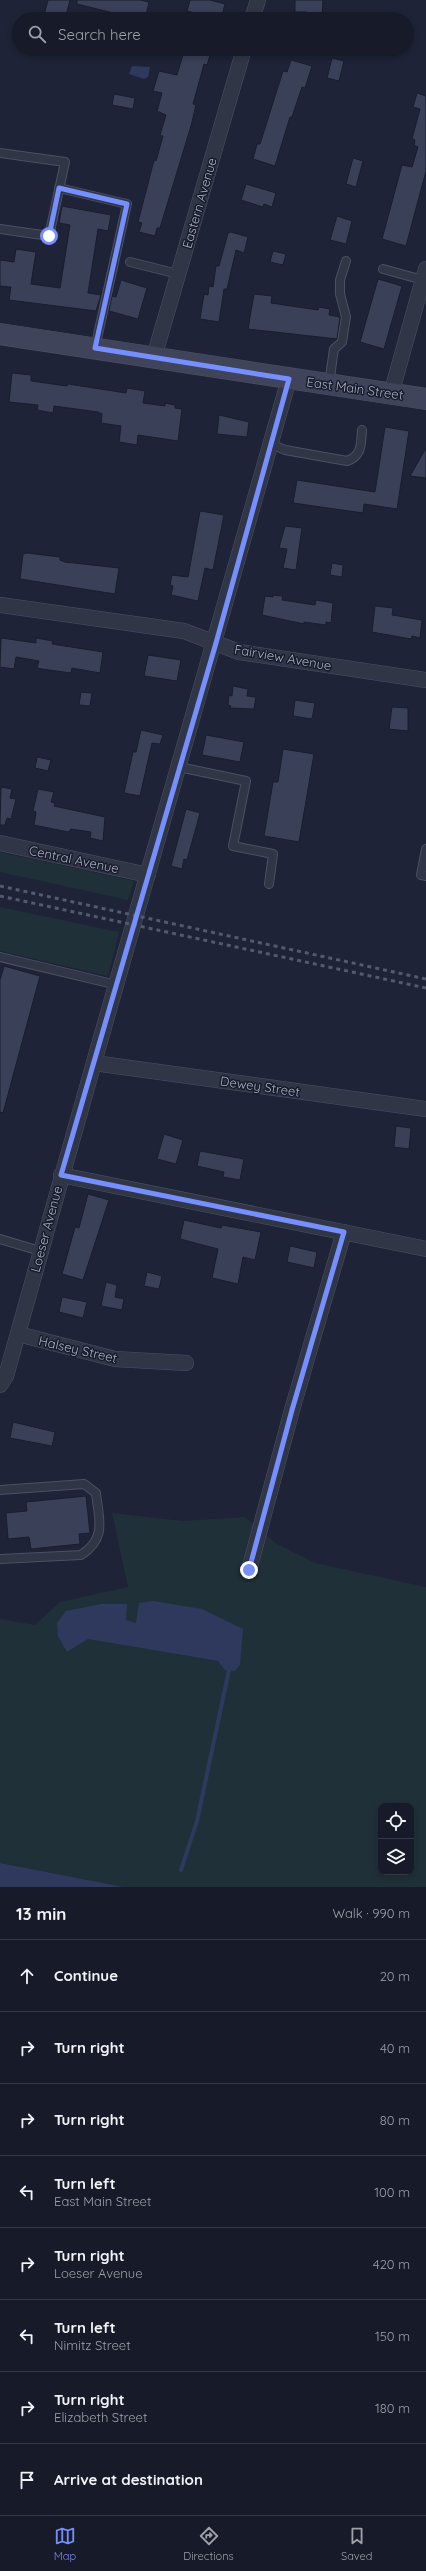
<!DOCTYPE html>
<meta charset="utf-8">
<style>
:root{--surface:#161a29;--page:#232735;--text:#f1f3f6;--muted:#9ea1a8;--line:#353846;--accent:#768fff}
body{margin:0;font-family:Quicksand,sans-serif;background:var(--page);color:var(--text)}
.controls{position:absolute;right:12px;bottom:12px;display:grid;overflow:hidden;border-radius:8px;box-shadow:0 2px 6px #0003}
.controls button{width:36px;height:36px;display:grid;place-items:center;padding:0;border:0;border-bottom:1px solid var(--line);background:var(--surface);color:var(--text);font:20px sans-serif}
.stop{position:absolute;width:12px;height:12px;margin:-9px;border:3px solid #768fff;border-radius:50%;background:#fff}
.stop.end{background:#768fff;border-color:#fff;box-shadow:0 1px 4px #0008}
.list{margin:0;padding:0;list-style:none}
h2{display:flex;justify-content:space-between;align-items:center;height:52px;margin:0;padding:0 16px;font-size:17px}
h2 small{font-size:13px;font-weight:400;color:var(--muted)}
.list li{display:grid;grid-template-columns:26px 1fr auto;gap:12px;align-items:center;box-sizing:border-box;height:72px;padding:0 16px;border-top:1px solid var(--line)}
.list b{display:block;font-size:15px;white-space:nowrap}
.list p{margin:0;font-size:13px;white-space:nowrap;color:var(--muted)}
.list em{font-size:13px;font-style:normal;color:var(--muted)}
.icon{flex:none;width:22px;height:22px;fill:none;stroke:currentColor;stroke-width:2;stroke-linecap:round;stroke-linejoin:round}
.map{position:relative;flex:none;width:426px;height:1887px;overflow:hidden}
.search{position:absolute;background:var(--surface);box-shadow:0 2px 6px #0003;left:12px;right:12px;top:12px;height:44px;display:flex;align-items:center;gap:10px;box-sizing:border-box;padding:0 14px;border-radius:22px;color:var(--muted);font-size:15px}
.sheet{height:628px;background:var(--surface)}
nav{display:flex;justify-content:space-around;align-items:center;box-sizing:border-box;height:56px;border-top:1px solid var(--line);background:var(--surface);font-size:11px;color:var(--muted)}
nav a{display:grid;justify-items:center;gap:2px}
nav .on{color:var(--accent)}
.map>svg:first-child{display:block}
</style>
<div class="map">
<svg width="426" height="1887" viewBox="0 0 426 1887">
<rect width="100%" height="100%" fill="#1e2337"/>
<g fill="#203038" fill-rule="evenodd">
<path d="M0,852l134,29 -6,19 -128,-28z"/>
<path d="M0,907l119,25 -11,44 -108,-25z"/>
<path d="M112,1513l71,8 62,-4 32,27 38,19 111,24v300h-302l-124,-24v-244l35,6 25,-23 68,-15zM127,1604l-1,16 114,45 -5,6 -10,-2 -7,-8 -130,-22 -22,13zM381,1806h30v66h-30z"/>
</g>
<g fill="#2e395d">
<path d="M132,66l18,1 -2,10 -4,2 -15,-5z"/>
<path d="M153,1601l49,8 41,20 -3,36 -5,6 -10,-1 -7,-9 -130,-22 -21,13 -9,-16 -1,-13 9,-12 35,-7h26l-1,16 10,3 3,-20z"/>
<path d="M0,1863l124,24h-124z"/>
</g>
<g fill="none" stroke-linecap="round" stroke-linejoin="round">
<path stroke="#2e395d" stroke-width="4" d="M181,1870l16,-49 32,-151"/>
</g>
<g fill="#394058" stroke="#191d2e">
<path d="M48,0h22l-5,19h-22z"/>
<path d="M77,0h63l9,2 -4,17h-7l-61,-15z"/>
<path d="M190,0h20l15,4 -4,15 -34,-8z"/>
<path d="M295,0h28l-1,17 -15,-1v-4h-12z"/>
<path d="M189,49h23l-5,16 -3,-1 -11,40 3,1 -5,21 -31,102h-3l-2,8 -16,-4 3,-9 -4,-1 16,-62 2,1 7,-25 -3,-1 6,-20 -9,-4 5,-18 -9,-2 6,-20 18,4 7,-24 4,2z"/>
<path d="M332,58l12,3 -5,20 -12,-3z"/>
<path d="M291,60l21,6 -7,22 -3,-1 -10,30h-2l-15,49 -22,-7 4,-15h3l23,-73 4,1z"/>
<path d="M417,93l9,3v75l-20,75 -24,-7 20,-74 10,2 6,-20 -4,-2 1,-5 -3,-1 8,-30 -7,-2z"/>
<path d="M114,94l21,4 -2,11 -21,-4z"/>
<path d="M353,158l10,3 -7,26 -10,-3z"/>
<path d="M246,184l30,9 -4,14 -8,-3 -1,3 -22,-7z"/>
<path d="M62,206l49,9 -3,16 -10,-2 -10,64 13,2 -5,16 -87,-11 2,-13 -11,-1v-26l14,2 2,-13 20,3 -5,32 29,4 10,-63 -11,-2z"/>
<path d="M337,216l15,5 -6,23 -16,-4z"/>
<path d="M231,232l17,5 -4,16 -8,-3 -9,39h-3l-5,33 -19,-3 4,-25 4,1 1,-9 4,1 3,-21h3l9,-33z"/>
<path d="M273,251l13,3 -3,11 -13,-3z"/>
<path d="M378,279l24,7 -18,63 -24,-7z"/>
<path d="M121,280l26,8 -9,31 -29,-8 3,-15 4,1z"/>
<path d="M254,294l18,2 -1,7 47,7 1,-3 11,2 -1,6 11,2 -3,22 -89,-10z"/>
<path d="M12,373l19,2v6l36,5 1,-2 58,9 1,-5 18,3 -2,12 22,3v-3l10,2v3l7,1 -4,32 -40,-6 -1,10 -18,-3 2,-16 -20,-3 1,-9 -4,-2 -44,-6 -1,7 -16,-3 1,-5 -29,-3z"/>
<path d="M219,415l30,7 -2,15 -30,-3z"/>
<path d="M385,427l24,4 -12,78 -33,-5 -1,9 -70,-10 4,-23 78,12z"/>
<path d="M426,448v30l-16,-2z"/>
<path d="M200,511l24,4 -11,55 -8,-2 -7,33 -27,-6 2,-9 -3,-1 2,-10 16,2z"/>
<path d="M285,526l17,2 -6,42 -13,-2 4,-19 -8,-1z"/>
<path d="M27,553l33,4v3l5,2 54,6 -4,26 -95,-15 3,-25z"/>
<path d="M332,563l11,2 -1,12 -12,-2z"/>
<path d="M273,595l10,1 -1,4 33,5 1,-5 17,3 -2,20 -5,-1v3l-22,-3v2l-42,-9 3,-19 8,1z"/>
<path d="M375,606l18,2 -1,7 30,5 -2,18 -8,-2 -1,3 -39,-7z"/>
<path d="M1,638l35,5v-5l17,3 -1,3 51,8 -3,21 -28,-5 -1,5 -29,-4 -5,-1 2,-7 -23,-4 -2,12 -14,-2z"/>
<path d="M148,655l33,5 -4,21 -33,-5z"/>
<path d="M233,686l15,3 -1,7 9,1 -2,12 -24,-1 1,-2 -3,-1 1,-10 3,1z"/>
<path d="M81,692l11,1 -2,13 -11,-1z"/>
<path d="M295,700l20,3 -3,16 -19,-3z"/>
<path d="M392,707l16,1v23l-19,-2z"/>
<path d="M141,730l22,5 -3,9 -8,-1 -12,53 -16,-3 9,-41h3z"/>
<path d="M206,735l38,7 -4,20 -38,-7z"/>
<path d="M283,749l31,5 -15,88 -35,-6 9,-54h5z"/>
<path d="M37,757l14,3 -3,11 -13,-3z"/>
<path d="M1,787l11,2 -2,9 6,1 -5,20 -4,-1 -2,7h-5z"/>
<path d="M38,789l16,3 -3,10 4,1 -1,3 51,11 -2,24 -13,-3 1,-6 -20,-3 -3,3 -34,-7 2,-13 -3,-1z"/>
<path d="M186,809l14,4 -13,47 -3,-1 -2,10 -11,-3z"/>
<path d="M4,966l36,10 -37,137 -3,-1v-132z"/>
<path d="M396,1126l15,2 -2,21 -15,-2z"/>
<path d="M164,1134l19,6 -7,24 -19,-5z"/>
<path d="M200,1151l44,8 -4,21 -17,-3 1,-5 -27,-6z"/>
<path d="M88,1194l21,6 -26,80 -21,-6 13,-47 4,1z"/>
<path d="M184,1220l37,8 1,-3 39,7 -6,28 -12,-3 -5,27 -26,-6 6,-29 -38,-10z"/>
<path d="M290,1246l27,6 -3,16 -27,-6z"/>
<path d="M147,1272l15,4 -3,13 -15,-3z"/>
<path d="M106,1282l11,3 -2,12 9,2 -2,11 -21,-4z"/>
<path d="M62,1297l25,5 -4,16 -24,-6z"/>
<path d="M13,1422l42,10 -3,14 -42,-8z"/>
<path d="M86,1496l4,37 -11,1 1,10 -49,5 -2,-12 -21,2 -2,-26 21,-2 -1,-9z"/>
</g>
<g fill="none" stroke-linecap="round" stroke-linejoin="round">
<g stroke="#4c5063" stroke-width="10">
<g id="lane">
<path d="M0,153l65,9 -16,74 -49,-7"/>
<path d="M59,188l68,16 -32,144"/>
<path d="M130,262l48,12"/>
<path d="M383,269l40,11"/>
<path d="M329,384l5,-35 8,-7 4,-25 -6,-23v-14l6,-19"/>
<path d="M271,444l14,6 62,11c15,-5 14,-17 15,-31"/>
<path d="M179,767l67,14 -13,65 40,8 -4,30"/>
<path d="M426,849l-5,26 5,1"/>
<path d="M0,957l117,28"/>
<path d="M0,1239l40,12"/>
<path d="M0,1490l84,-6 12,9c3,27 11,45 -15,62l-81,4"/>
</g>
</g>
<g stroke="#4c5063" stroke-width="16">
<g id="street">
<path d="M252,19l6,-19"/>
<path d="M154,357l90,-308"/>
<path d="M391,394l35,-125"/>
<path d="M0,605l184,26 55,21 187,28"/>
<path d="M0,843l148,32"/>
<path d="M94,1063l332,46"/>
<path d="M61,1175l365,74"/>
<path d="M18,1334l97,25 71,4"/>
<path d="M0,1385l6,-9c92,-333 189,-665 283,-997"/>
<path d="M249,1570l43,-160 52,-178"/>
</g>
</g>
<g stroke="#4c5063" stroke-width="22">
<path id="secondary" d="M0,334l426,65"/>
</g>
<use href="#lane" stroke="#313647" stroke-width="8"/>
<use href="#street" stroke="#313647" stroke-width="15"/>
<use href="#secondary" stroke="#3f445b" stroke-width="21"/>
<g stroke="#53596f" stroke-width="3" stroke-dasharray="4 4" stroke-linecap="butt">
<path d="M0,886l426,93"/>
<path d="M0,896l426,92"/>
</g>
</g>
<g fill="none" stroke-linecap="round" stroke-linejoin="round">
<path stroke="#768fff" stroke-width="5" d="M49,236l10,-48 68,16 -32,144 194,31 -73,264 -155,532 283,57 -52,178 -43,160"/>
</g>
<g text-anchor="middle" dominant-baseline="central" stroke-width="3" stroke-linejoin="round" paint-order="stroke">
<g font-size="13" fill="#abb0c5" stroke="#171b2b">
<text transform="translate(199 203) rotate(-74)">Eastern Avenue</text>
<text transform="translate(355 388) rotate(8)">East Main Street</text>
<text transform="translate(283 657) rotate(10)">Fairview Avenue</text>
<text transform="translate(74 859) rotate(12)">Central Avenue</text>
<text transform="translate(260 1086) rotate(8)">Dewey Street</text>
<text transform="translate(46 1229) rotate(-75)">Loeser Avenue</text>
<text transform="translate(78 1349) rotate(13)">Halsey Street</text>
</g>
</g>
</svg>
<div class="controls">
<button><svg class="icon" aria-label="locate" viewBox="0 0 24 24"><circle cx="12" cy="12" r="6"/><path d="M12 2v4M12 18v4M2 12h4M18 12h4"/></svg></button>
<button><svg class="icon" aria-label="layers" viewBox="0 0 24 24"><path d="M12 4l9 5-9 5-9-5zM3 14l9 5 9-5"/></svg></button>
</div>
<div class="stop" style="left:49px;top:236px"></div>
<div class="stop end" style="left:249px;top:1570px"></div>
<div class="search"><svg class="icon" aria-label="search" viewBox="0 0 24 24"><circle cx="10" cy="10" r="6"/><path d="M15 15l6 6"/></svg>Search here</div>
</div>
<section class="sheet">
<h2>13 min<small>Walk · 990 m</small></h2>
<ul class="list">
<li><svg class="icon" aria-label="ahead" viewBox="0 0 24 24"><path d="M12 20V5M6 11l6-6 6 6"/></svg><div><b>Continue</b></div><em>20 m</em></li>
<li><svg class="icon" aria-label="right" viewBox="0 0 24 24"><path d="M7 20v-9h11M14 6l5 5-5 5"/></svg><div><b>Turn right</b></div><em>40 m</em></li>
<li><svg class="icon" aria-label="right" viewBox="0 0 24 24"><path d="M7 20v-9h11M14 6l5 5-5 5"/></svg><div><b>Turn right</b></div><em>80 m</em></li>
<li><svg class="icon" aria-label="left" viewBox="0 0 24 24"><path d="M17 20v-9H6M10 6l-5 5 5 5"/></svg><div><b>Turn left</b><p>East Main Street</p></div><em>100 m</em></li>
<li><svg class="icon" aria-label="right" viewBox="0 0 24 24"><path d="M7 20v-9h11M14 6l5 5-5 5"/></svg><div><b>Turn right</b><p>Loeser Avenue</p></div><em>420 m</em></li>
<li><svg class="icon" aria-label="left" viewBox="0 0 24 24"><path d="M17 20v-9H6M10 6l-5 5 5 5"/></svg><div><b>Turn left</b><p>Nimitz Street</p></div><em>150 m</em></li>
<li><svg class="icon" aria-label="right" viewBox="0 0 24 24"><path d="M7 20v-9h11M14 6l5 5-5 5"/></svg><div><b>Turn right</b><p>Elizabeth Street</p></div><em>180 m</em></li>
<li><svg class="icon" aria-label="arrive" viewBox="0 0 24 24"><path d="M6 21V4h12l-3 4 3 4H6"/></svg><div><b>Arrive at destination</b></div></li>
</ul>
</section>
<nav>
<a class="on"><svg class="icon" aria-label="map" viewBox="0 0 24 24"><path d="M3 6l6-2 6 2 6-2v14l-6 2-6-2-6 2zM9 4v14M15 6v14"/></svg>Map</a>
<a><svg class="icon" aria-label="directions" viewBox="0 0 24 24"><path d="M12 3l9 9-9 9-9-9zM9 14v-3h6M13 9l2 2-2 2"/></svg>Directions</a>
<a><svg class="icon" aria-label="saved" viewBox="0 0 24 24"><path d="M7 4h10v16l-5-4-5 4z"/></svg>Saved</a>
</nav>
